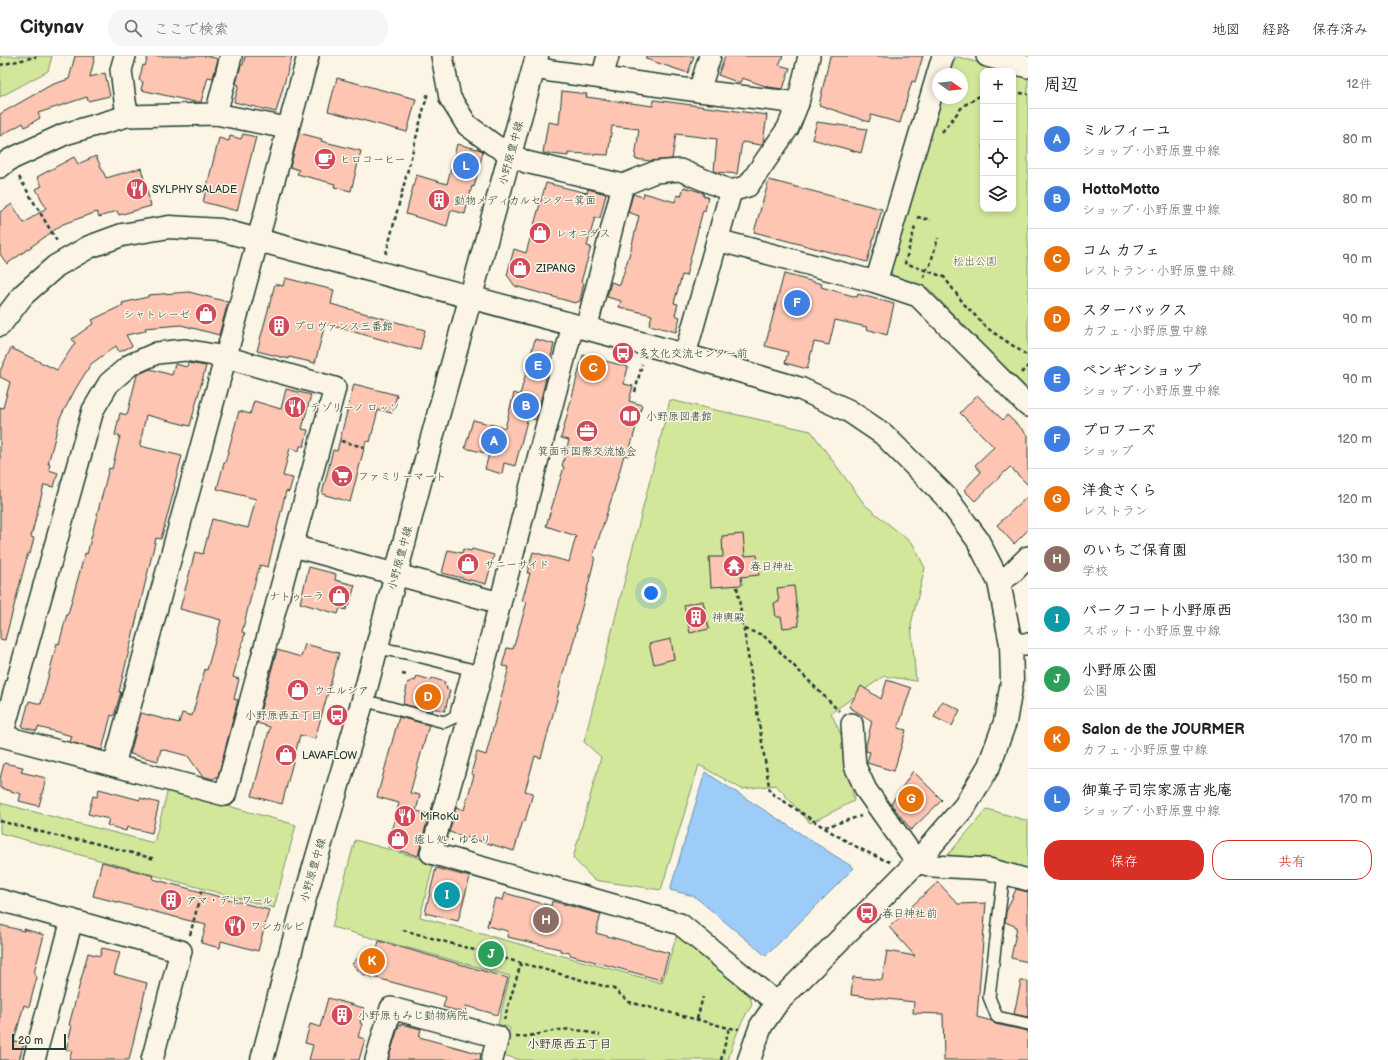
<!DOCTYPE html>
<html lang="ja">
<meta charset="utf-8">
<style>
:root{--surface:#fff;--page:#f6f6f6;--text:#202124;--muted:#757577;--line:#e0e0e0;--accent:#d93025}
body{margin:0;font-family:"Balsamiq Sans","Klee One",sans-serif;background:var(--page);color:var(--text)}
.controls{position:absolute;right:12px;top:12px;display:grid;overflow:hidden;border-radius:8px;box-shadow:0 2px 6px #0003}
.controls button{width:36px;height:36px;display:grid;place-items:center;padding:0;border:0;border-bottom:1px solid var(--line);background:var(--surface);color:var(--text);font:20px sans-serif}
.compass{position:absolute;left:932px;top:12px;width:36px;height:36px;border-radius:50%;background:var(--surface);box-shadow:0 2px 6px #0003;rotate:105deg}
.scale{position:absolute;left:12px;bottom:10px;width:54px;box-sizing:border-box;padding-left:4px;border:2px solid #1f3d34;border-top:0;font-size:11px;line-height:14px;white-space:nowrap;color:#1f3d34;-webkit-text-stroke:3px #fcf5e5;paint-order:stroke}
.you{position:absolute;left:651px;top:537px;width:14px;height:14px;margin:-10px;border:3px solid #fff;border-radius:50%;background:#1a73e8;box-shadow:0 0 0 6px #1a73e833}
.badge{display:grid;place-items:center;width:26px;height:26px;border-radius:50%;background:var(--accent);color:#fff;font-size:13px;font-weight:700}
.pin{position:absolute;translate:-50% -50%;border:2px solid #fff;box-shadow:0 1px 4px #0006}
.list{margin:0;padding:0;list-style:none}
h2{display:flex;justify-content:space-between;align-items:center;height:52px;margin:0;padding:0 16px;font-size:17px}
h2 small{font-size:13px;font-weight:400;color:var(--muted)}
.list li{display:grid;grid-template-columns:26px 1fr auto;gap:12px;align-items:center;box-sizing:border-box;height:60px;padding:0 16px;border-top:1px solid var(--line)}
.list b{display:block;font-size:15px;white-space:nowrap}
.list p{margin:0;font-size:13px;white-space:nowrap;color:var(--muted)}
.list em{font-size:13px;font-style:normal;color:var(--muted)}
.actions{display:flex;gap:8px;padding:12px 16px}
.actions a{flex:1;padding:9px 0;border:1px solid var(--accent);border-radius:16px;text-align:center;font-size:14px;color:var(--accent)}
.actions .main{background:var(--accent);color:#fff}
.icon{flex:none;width:22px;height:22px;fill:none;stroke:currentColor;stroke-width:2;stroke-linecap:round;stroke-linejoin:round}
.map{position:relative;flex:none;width:1028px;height:1004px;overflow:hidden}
header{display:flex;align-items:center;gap:24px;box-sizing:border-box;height:56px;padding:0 20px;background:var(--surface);border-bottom:1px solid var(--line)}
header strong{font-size:19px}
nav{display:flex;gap:22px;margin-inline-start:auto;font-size:14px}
.search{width:280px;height:36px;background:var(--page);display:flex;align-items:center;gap:10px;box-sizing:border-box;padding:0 14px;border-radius:16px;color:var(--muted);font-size:15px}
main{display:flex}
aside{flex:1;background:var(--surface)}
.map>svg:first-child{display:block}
</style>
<header>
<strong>Citynav</strong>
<div class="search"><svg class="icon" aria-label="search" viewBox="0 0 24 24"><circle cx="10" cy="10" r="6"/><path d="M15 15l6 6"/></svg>ここで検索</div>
<nav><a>地図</a><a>経路</a><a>保存済み</a></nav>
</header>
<main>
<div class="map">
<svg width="1028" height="1004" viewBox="0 0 1028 1004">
<rect width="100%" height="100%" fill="#fcf5e5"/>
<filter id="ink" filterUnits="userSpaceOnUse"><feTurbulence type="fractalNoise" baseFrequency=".025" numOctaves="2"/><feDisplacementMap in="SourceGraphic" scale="8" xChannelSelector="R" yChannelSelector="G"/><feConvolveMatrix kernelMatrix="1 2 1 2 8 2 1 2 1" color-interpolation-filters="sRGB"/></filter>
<g filter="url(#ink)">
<g fill="#d3e79b" stroke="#799268">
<path d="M0,0h52l-4,15 -48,26z"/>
<path d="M958,1l50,14h-25v138h30v-137l15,5v315l-100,-104 -34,-9 -4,-10 48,-171h24v-24h-18l3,-11z"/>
<path d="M670,344l141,31 54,74 48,39 12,24 -14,56 5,57 -32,-5 -53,37 13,28 10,60 -44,22 -34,-38 -34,4 -43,-24 -38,125 -67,-10 -21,-22 28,-101 -17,-15z"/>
<path d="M168,733l128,36 -22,83 -274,-75v-30l154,40z"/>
<path d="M987,753l41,12v48l-44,-12 -37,-1z"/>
<path d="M355,784l79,22 -14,55 242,66 16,-52 72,65 2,9c-12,17 -18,35 -24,55h-207l-18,-5 7,-27 -12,-4 12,-48 -178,-49z"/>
</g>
<path fill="#9eccf9" stroke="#6b93aa" d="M705,716l149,96 -88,88 -72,-60 -24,-6z"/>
<g fill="#fdc5b2" stroke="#1f3d34">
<path d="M75,0h20l-5,21 15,-4 5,23 -22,5 -1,-4 -49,16 2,5 -15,9 -2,-4 -23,13v-22l51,-29 18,-6z"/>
<path d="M148,0h60l10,3 -5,19 -5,-1 -7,25h-6l-54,-12 2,-8 -4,-2 4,-15 2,1z"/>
<path d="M245,0h47l-16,56 -42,-10 5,-17 -3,-1 5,-19h2z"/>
<path d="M646,0h48l-6,17 -42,-14z"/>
<path d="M725,0h58l-4,9 11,3 -7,21 -15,-2 -26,-9 -2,5 -22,-8z"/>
<path d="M830,0h93l-8,26 -3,-1 -12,42 -29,-8 -2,7 -50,-17z"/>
<path d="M337,22l79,21 -9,33 -79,-21z"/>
<path d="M562,35l25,3 -1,3 67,9 1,-6 113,15 -4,28 -2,2 -19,-3 -5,32 -20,-2 -3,-1 3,-32 -41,-5 -4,25 -21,2 -16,-2 4,-30 -27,-3 -4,29 -40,-2v3l-25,-3 5,-31 11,2z"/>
<path d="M817,66l50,7 -6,24 -49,-14z"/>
<path d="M299,77l23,6 -1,2 40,10 -10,40 -17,-4 1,-3 -38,-10 2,-4 -9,-3z"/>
<path d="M243,78l13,3 -19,74 -34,-9 16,-64 10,3 1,-5 11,3z"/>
<path d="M457,88l24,6 2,2 -9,35 -2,-1 -7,28 -14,-4 -4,16 -41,-12 10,-39 31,9z"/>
<path d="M96,100l10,22 35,-10 10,38 -32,9 -2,-4 -18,6 -2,-5 -34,12 -56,40 -7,-10v-42l12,-8 12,19 22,-15 -10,-19 6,-3 -5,-9 37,-20 4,7z"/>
<path d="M769,124l113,29 -15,53 -113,-30z"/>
<path d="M546,127l41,10 1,-4 18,5 -6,24 -5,-1 -8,29 4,1 -10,35 3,1 -4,18 -5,2 -60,-17 -8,-11 7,-26 12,4z"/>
<path d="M684,131l20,6 -1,3 5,1 -3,14 -2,-1 -17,66 -4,-1 -8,28 4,1 -3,11 5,2 -4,15 -27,-7 3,-10 -33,-8 2,-6 -14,-4 4,-15 9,3 11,-36 8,-33 -11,-4 5,-18 10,3 1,-4 31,9 2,-7 4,1z"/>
<path d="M784,218l38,10 -1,3 36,10 1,-3 36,10 -7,31 -21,-6 1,-2 -32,-7 -6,25 -15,-3 -7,27 -22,-6 3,-11 -23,-6z"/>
<path d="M285,222l49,12 -3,14 94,26 -5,20 -95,-26 -10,39 -26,-6v2l-32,-8 18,-67 8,2z"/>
<path d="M189,236l39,10 -9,33 -38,-10 -36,3 1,3 -20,4 6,11 -13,6 -3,-6 -25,18 -15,24 -16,30 -12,46h2l-1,6 9,3 -4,14 -10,-2 -13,52 3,1 -4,16 -2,-1 -23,87 -5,-1v-232l3,1 7,-26 -10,-5v-6l11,-23 46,22 18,-27 -3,-4 22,-16 -2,-3 31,-15 -1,-2 26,-6v-2z"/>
<path d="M535,283l19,5 -18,76 -8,-3 -13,49 -11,-3 -2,11 -17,-5 4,-15 -24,-6 8,-28 32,8 9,-35 6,2z"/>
<path d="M583,299l45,12 -4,17 9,2 -4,15 13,4 -14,51 -4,-1 -10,36 -21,65 2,1 -7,29 -12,42h1l-7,27h-2l-10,37h1l-18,66 -6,-2 -10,35 8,2 -8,28h-2l-9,30 -65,-19 7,-25 8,3 10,-35 -3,-1 6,-22 9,3 23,-88 -7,-1 5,-18 6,1 14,-47 -5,-1 8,-28h-3l6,-21 36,10 7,-26 -30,-10 18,-59 -2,-1 7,-26 -8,-2z"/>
<path d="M188,307l18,3 -16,60 -44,-11 -6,29v2l42,10 -8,30 1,1 -14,52 -5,-1 -37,154h2l-7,24 -3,-1 -9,35 -32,-8 2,-6 -34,-9 -1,4 -15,-4 7,-26 12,3 16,-61 2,1 8,-30h1l17,-61 2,1 22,-86 3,1 8,-33 -5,-1 5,-22 7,2 10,-40 13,-6 22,6 3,-11 12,3z"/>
<path d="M354,328l43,11 -5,18 -14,-3 -8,32 -4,-1 -16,61 -28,-8 11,-44 4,1z"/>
<path d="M286,333l25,6 -9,34 6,1 -4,16h-4l-1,5 -9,-3 -7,28 10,2 -4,14 -3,-1 -18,76 -8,-2 -9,31 -9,36 3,1 -12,44 6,2 -5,20 4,1 -20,76 -5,3 -11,-3 -14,-20 -27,-7 -3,12 -28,-7 11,-41 38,10 3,-10 10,3 13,-47 2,1 14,-50 -41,-11 15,-57 8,2 9,-35 36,9 8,-29 -39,-10 7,-26h1l14,-52 11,3 4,-13 27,8z"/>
<path d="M977,339l26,25 4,-5 21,20v50l-18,-18 -35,34 -11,-11 17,-18 -6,-7 19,-18 -34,-34z"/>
<path d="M1028,440v34l-14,14 -17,-19z"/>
<path d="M743,478l2,22 12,-1 2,20 -18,2 1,8 -31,2 -2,-30h14l-1,-21z"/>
<path d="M463,493l8,2 1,-2 22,6 -8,29 -44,-11 6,-23 14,3z"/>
<path d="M309,511l27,7 -1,6 20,5 -6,21 -2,-1 -1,5 -6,-2 -2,6 -38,-11z"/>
<path d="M794,530l5,40 -16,2 -2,-11h-5l-2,-14 5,-1 -2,-14z"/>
<path d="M703,545l6,28 -19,4 -6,-28z"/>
<path d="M671,583l3,20 -20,5 -5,-20z"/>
<path d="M305,588l34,9 -24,86 -15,-4 -18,69 -30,-8 18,-69 -13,-4 20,-73 24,7z"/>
<path d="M417,620l14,4 1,-2 13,4 -1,3 3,1 -1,3 4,1 -5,21 -12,-3 -1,4 -29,-8 5,-22h3l1,-2 3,1z"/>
<path d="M887,624l24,8 -13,40 8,2 -12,41 -27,-8 3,-11 -4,-1v-6l6,-24 -23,-14 12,-21 20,13z"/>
<path d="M942,645l18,9 -8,16 -18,-9z"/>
<path d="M399,661l30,8 -19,68 10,2 -4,16 13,3 -11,42 -30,-9 11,-44 -22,-6z"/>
<path d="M4,707l19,4 -2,5 25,6 -7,28 -20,-5 2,-7 -21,-6v-9z"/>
<path d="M913,715l29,29 -31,30 -20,-26z"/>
<path d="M99,733l41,11v-2l19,5 -7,30 -25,-6 -1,4 -19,-6 2,-6 -21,-5 5,-18 4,1z"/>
<path d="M102,806l52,14 -1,3 116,31 -11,41 -37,-10 -1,7 -19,-5 5,-18 -113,-29z"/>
<path d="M436,812l34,9 -12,44 -33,-8z"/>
<path d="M938,826l20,22 28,-1 -9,114 15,4 3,3 33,7v29h-84l-1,-46 -30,-1 1,-11 -63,-7 2,-18 29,3 5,-29 28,5 -26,-29z"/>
<path d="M1016,833l12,3v70l-17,-4 6,-31 -12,-5 1,-10z"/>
<path d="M505,837l46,13 1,-5 49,13 -5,19 73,20 -8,27 -91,-25v-2l-10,-2v-2l-53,-12 1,-6 -21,-5 8,-28 8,2z"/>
<path d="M0,869l24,6v-2l20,6 -10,38h2l-1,3 2,1 -8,30 -5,-2 -10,36 10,2 -5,17h-19z"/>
<path d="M379,885l129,37 -10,37 -32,-9 -1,7 -22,-6 3,-10 -84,-23 -10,-10 10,-10 11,11z"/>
<path d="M102,892l18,4 -6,22 33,9 -18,77h-60l3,-9 -6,-1 6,-24 -3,-1 19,-72 12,3z"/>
<path d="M1021,925h7v36l-14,-3z"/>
<path d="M328,942l36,10 -4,15 2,1 -4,13 7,2 -6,21h-50l4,-15 -8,-2 5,-19 10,3z"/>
<path d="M401,968l20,5 -2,8 62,17 -1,6h-92l11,-35 2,1z"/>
</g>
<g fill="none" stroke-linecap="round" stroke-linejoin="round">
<g stroke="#1f3d34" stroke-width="14">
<g id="lane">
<path d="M377,592l29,5 67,17"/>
<path d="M363,644l81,22 11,-5 13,-48"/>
<path d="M1004,817l-15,124 8,20 31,7"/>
</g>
</g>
<g stroke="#1f3d34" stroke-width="24">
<g id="street">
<path d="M125,0l-4,14 6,46"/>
<path d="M442,0l8,42 17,27 27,20 32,17 97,23 32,-13 25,-2 51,21 17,-5 40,-58 10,-25 11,-47"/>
<path d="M987,0l41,11"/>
<path d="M534,11l17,4 148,20 99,12"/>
<path d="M602,22l6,-22"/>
<path d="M699,35l11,-35"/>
<path d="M216,58l15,-58"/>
<path d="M0,111l9,-7 56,-26 62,-18 89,-2 71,14"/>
<path d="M717,184l159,42 42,14 110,110"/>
<path d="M876,226l67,-226"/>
<path d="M573,269l-91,347 -51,181 249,71 97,79"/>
<path d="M586,273l37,-144"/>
<path d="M685,299l46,-164"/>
<path d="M293,490l207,57"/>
<path d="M999,526l12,-8 17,-17"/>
<path d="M1011,588h17"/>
<path d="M852,668l3,42 11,24 51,72 16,4 56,3 39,11"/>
<path d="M0,679l2,1 223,59 110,-407 -110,-31 -40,-7 -28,3 -27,12 -21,18 -16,27 -91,326"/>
<path d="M114,709l194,-709"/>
<path d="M0,844l181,51 -29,109"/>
<path d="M34,1004l38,-140"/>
<path d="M376,1004l15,-52 107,29 -6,23"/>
</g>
</g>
<g stroke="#1f3d34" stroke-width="25">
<g id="secondary">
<path d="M0,269l23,-30 33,-29 33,-19 33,-12 47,-8 52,3 464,125 116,34 48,22 34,23 64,64 30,41 22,43 12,62 1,38 -7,40 -16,44 -24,40 -48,56 -140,141 -16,23 -12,34"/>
<path d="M262,1004l43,-162 58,-198 62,-237 112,-407"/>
</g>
</g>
<g stroke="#1f3d34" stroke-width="2.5" stroke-dasharray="4 3" stroke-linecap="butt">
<path d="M0,9l35,-8 1,-1"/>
<path d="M1013,36l15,2"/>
<path d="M942,76l21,-26 20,-12"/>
<path d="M19,121l39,66"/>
<path d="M917,161l14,3"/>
<path d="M915,171l-10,36 39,14 20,27 23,24 41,28"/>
<path d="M386,198l42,-162"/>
<path d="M924,222l2,-8 4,-5 8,-27"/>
<path d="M1021,317l7,-7"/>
<path d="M635,336l7,-28"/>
<path d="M341,385l26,7"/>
<path d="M737,531l33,205c37,24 79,55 120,70"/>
<path d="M744,573l19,6 76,76"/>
<path d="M402,618l5,1"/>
<path d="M0,765l68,18 15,1 72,19"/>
<path d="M825,771l36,-11"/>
<path d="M403,874l211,59 15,13 100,26 10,1"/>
<path d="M190,879l12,-46"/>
<path d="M697,963l6,-22"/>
<path d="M504,964l17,-57"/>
<path d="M516,981c15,0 29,-5 43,-7 14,-2 28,2 41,5"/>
<path d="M721,1004l8,-32"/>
</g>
<use href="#lane" stroke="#fcf5e5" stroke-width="11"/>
<use href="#street" stroke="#fcf5e5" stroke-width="21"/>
<use href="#secondary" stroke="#fcf5e5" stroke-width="22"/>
</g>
</g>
<defs>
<g id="cafe-disc" transform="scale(1.15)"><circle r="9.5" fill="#d1495b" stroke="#fcf5e5"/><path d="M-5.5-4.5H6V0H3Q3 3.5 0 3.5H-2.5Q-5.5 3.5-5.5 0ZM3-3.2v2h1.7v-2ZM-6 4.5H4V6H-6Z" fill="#fff"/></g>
<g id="restaurant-disc" transform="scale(1.15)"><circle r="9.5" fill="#d1495b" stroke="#fcf5e5"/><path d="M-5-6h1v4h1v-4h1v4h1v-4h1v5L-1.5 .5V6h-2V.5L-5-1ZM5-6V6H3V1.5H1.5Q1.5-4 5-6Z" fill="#fff"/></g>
<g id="building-disc" transform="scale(1.15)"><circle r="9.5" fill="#d1495b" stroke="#fcf5e5"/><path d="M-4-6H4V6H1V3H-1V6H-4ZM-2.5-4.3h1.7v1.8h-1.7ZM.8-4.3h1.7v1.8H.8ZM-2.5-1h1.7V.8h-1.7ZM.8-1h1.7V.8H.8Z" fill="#fff"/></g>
<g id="shop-disc" transform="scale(1.15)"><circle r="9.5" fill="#d1495b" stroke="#fcf5e5"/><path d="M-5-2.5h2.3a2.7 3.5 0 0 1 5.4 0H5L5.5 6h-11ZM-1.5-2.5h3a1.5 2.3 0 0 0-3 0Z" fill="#fff"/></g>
<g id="bus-disc" transform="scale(1.15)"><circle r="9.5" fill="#d1495b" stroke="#fcf5e5"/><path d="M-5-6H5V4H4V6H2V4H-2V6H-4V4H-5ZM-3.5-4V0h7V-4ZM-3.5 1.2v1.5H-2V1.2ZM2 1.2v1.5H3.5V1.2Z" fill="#fff"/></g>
<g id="library-disc" transform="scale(1.15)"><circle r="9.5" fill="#d1495b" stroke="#fcf5e5"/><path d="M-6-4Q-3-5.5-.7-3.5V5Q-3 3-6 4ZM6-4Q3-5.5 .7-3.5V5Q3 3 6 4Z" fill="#fff"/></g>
<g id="office-disc" transform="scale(1.15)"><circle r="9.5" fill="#d1495b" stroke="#fcf5e5"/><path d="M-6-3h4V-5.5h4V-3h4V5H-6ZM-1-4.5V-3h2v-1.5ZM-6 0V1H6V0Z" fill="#fff"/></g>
<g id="supermarket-disc" transform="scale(1.15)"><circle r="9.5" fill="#d1495b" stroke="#fcf5e5"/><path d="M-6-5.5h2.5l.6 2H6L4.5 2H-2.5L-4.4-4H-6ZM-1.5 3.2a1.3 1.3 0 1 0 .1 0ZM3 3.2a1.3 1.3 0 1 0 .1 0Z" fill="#fff"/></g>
<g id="temple-disc" transform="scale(1.15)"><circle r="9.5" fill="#d1495b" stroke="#fcf5e5"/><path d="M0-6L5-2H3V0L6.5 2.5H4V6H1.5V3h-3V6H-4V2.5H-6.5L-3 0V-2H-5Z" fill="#fff"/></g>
</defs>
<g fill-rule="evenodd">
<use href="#cafe-disc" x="325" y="103"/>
<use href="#restaurant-disc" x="137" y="133"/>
<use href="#building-disc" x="439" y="144"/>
<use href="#shop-disc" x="540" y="177"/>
<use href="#shop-disc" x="520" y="212"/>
<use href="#shop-disc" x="206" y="258"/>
<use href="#building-disc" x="279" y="270"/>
<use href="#bus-disc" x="623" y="297"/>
<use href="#restaurant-disc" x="295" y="351"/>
<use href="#library-disc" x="630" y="360"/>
<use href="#office-disc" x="587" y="375"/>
<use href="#supermarket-disc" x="342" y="420"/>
<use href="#shop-disc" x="468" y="508"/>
<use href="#temple-disc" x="734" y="510"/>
<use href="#shop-disc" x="339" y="540"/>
<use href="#building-disc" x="696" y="561"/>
<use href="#shop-disc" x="298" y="634"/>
<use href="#bus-disc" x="337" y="659"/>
<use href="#shop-disc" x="286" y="699"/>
<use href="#restaurant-disc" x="405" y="760"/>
<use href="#shop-disc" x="398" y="783"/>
<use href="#building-disc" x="171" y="844"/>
<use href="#bus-disc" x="867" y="857"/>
<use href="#restaurant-disc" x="235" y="870"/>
<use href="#building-disc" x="342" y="959"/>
</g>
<g text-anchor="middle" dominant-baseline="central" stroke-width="3" stroke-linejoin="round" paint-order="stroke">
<g font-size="11" fill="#1f3d34" stroke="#fcf5e5">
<text transform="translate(511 97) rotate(-75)">小野原豊中線</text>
<text transform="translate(400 502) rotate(-75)">小野原豊中線</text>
<text transform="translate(313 814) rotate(-74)">小野原豊中線</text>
</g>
<g font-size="11" fill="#1f3d34" stroke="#fcf5e5" text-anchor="start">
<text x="340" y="103">ヒロコーヒー</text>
<text x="152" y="133">SYLPHY SALADE</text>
<text x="454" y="144">動物メディカルセンター箕面</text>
<text x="556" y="177">レオニダス</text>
<text x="536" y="212">ZIPANG</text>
<text x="190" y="258" text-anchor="end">シャトレーゼ</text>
<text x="294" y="270">プロヴァンス三番館</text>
<text x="638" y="297">多文化交流センター前</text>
<text x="310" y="351">テゾリーノ ロッソ</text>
<text x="646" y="360">小野原図書館</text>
<text x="587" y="395" text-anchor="middle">箕面市国際交流協会</text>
<text x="358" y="420">ファミリーマート</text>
<text x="484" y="508">サニーサイド</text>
<text x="750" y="510">春日神社</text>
<text x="324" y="540" text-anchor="end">ナトゥーラ</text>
<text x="712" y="561">神輿殿</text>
<text x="314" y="634">ウエルシア</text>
<text x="322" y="659" text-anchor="end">小野原西五丁目</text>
<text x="302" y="699">LAVAFLOW</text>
<text x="420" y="760">MiRoKu</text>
<text x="414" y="783">癒し処・ゆるり</text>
<text x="186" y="844">アマ・デトワール</text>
<text x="882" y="857">春日神社前</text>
<text x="250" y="870">ワンカルビ</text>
<text x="358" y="959">小野原もみじ動物病院</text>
</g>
<g font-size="11" fill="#435f49" stroke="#fcf5e5">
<text x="975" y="205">松出公園</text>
</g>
<g font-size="12" font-weight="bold" fill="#1f3d34" stroke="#fcf5e5">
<text x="569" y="988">小野原西五丁目</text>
</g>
</g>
</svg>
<div class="controls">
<button>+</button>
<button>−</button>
<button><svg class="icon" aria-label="locate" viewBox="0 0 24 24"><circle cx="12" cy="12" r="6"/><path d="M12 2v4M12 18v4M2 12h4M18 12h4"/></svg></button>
<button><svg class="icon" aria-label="layers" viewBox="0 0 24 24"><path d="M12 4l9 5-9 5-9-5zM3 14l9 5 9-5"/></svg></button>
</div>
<svg class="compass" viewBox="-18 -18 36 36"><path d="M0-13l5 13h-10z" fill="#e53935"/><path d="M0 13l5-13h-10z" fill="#757577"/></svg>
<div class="scale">20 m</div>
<div class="you"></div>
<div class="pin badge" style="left:494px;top:385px;background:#3f7fe0">A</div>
<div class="pin badge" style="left:526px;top:350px;background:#3f7fe0">B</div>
<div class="pin badge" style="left:593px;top:312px;background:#e8710a">C</div>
<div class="pin badge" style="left:428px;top:641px;background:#e8710a">D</div>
<div class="pin badge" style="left:538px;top:310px;background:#3f7fe0">E</div>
<div class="pin badge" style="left:797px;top:247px;background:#3f7fe0">F</div>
<div class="pin badge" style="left:911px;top:743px;background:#e8710a">G</div>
<div class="pin badge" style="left:546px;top:864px;background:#8d6e63">H</div>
<div class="pin badge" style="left:447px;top:839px;background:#0f9aa8">I</div>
<div class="pin badge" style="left:491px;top:898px;background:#2e9e5b">J</div>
<div class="pin badge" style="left:372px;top:905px;background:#e8710a">K</div>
<div class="pin badge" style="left:466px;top:110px;background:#3f7fe0">L</div>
</div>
<aside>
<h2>周辺<small>12件</small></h2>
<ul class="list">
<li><span class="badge" style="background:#3f7fe0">A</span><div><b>ミルフィーユ</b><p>ショップ · 小野原豊中線</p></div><em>80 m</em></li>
<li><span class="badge" style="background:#3f7fe0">B</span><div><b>HottoMotto</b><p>ショップ · 小野原豊中線</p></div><em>80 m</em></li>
<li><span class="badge" style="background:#e8710a">C</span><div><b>コム カフェ</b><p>レストラン · 小野原豊中線</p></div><em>90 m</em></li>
<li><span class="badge" style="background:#e8710a">D</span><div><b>スターバックス</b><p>カフェ · 小野原豊中線</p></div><em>90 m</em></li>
<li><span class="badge" style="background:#3f7fe0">E</span><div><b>ペンギンショップ</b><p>ショップ · 小野原豊中線</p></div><em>90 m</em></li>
<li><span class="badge" style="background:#3f7fe0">F</span><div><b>プロフーズ</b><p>ショップ</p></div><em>120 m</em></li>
<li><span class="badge" style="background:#e8710a">G</span><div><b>洋食さくら</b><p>レストラン</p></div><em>120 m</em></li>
<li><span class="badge" style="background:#8d6e63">H</span><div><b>のいちご保育園</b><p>学校</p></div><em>130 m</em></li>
<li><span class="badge" style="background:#0f9aa8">I</span><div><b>パークコート小野原西</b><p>スポット · 小野原豊中線</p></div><em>130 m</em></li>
<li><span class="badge" style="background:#2e9e5b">J</span><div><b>小野原公園</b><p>公園</p></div><em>150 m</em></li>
<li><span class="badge" style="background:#e8710a">K</span><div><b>Salon de the JOURMER</b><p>カフェ · 小野原豊中線</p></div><em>170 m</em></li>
<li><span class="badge" style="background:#3f7fe0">L</span><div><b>御菓子司宗家源吉兆庵</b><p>ショップ · 小野原豊中線</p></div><em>170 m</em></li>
</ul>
<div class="actions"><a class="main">保存</a><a>共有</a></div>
</aside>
</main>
